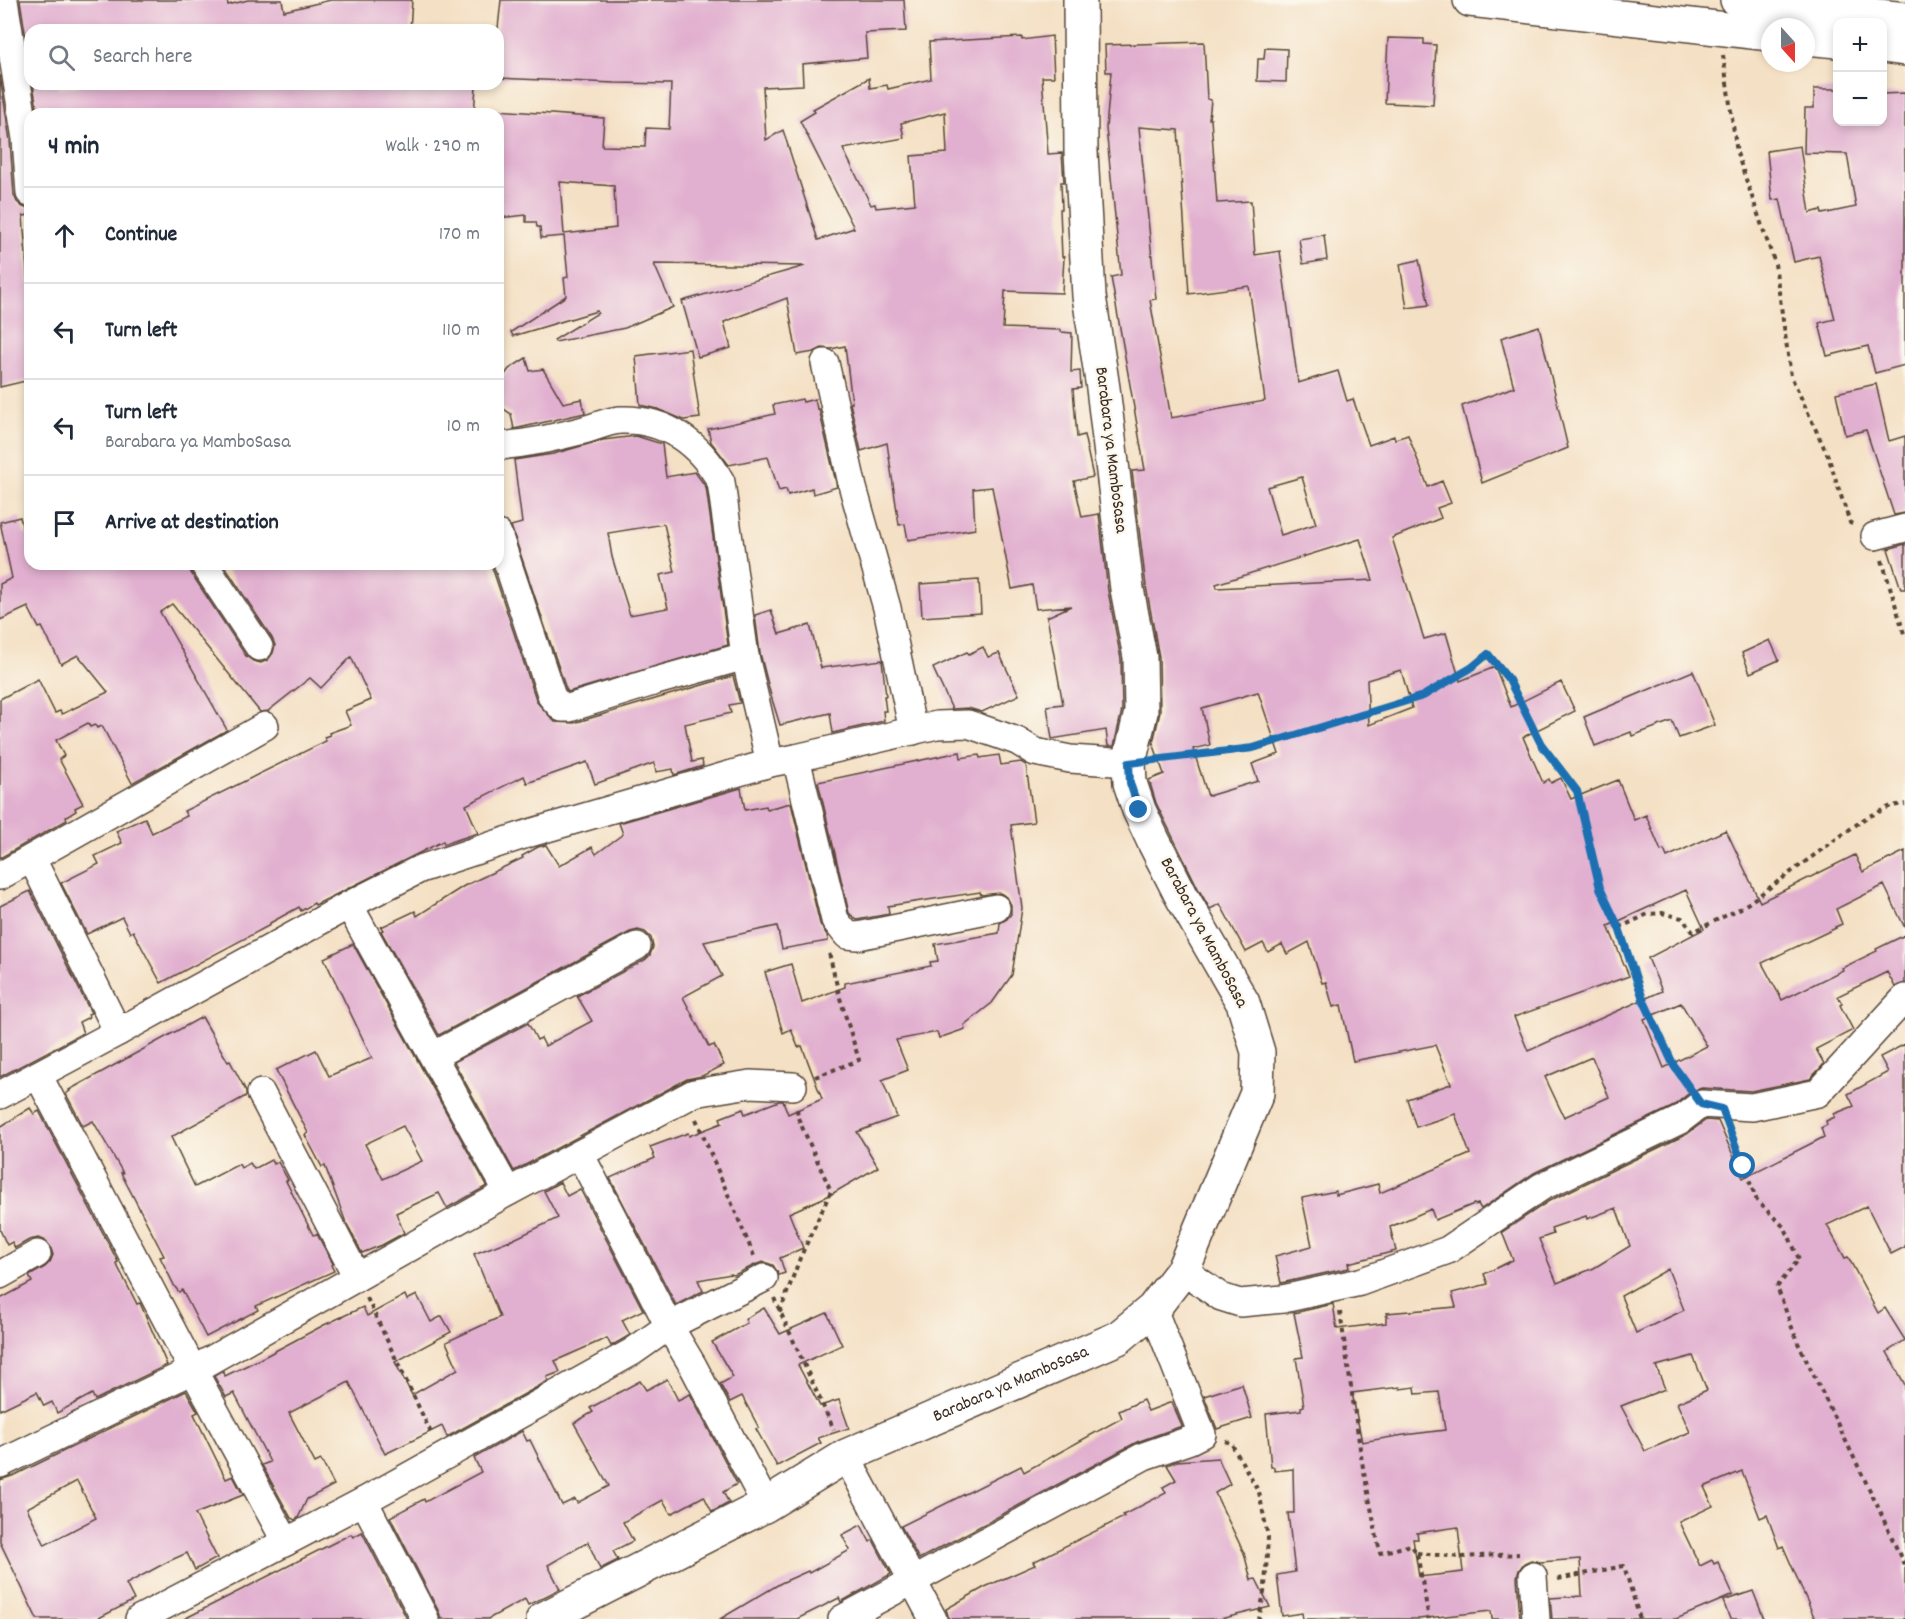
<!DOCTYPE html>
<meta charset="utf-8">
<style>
:root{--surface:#fff;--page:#f2f2f3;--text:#1f2937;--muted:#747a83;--line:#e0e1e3}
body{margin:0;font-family:Dekko,sans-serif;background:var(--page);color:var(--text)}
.controls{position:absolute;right:18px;top:18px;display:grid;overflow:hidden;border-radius:12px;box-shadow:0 3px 9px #0003}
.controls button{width:54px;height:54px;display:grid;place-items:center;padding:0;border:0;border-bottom:2px solid var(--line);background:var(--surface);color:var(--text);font:30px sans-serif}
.compass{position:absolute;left:1761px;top:18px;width:54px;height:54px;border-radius:50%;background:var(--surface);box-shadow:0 3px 9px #0003;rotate:159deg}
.stop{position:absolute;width:18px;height:18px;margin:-14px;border:4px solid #1f6fb2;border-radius:50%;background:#fff}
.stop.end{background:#1f6fb2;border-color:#fff;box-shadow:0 2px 6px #0008}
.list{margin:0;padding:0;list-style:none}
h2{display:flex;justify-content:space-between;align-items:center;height:78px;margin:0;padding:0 24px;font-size:26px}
h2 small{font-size:20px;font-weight:400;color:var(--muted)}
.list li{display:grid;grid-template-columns:39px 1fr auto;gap:18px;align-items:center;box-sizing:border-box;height:96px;padding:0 24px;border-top:2px solid var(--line)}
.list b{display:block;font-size:22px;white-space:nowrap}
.list p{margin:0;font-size:20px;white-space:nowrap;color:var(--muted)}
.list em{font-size:20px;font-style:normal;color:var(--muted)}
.icon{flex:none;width:33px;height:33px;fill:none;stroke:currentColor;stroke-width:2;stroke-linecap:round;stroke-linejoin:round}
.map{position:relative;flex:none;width:1905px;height:1619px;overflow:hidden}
.search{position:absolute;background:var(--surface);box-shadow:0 3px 9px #0003;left:24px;top:24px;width:480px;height:66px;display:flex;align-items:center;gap:15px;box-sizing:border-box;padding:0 21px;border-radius:18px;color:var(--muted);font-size:22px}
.panel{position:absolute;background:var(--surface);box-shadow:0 3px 9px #0003;left:24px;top:108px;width:480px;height:462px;border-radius:18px}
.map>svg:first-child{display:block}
</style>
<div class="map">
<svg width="1905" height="1619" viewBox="0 0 1905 1619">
<rect width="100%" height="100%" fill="#fbf7ec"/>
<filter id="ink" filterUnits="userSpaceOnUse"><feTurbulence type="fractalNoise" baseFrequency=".0167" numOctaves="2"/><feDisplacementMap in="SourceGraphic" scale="12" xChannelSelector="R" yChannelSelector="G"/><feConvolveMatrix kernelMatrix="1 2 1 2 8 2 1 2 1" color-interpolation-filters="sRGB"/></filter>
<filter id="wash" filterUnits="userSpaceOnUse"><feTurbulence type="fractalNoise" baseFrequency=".008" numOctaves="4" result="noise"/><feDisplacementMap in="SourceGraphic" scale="24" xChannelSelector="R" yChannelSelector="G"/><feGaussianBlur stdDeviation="1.35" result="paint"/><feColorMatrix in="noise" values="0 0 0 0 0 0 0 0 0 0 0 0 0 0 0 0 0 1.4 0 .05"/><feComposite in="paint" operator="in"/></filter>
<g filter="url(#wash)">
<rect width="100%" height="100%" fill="#f4e0c4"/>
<g id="blocks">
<g fill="#e1afcf" fill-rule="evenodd">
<path d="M20,0h207l1,5 20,-5h34l2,11 47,-11h81l-2,30h-380v34z"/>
<path d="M501,0h403l2,31 -41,2 2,25 -65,6 1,21 -40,2 3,53 17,-10 35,110 36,-12 -54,-107 15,-9 -2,-3 56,-31 1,10 17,-3 1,4 43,-10 -2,-37 93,-5v3l30,-4 2,41h-12l6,77 14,-1 2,29h-3l1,27h-2l2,48h2l-2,36 -57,-2 -2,37 58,2v2l11,1 -1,39 9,-1 1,17 -8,1 4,48 7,-2 9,42 -19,4 8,36 17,-3 9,77 13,68 1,51 -8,36h-6l-2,-16 -54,9 -5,-33 16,-2 -16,-87 24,-11 -35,3 -4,-24 -20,4 -20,-102 -19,2 2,40 -67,11 -3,-16 -6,1 -12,-82 -26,8 -11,-48h2l-7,-57 -14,3 -9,-1 -8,4 -17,3 -10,-57 -63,24 7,26 -33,9 -16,-56 123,-35 -151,-2 19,43 -48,21 -70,14 -1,-2 44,-27 -1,-2 -84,25 -2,-4 55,-36 -2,-18 4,-1 -4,-41 -23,2 -1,-11h-3l-1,-5h-10v-7l-28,3v-108l106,8 -2,28 43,1 1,-19 23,1 2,-45 -56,-1 -117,-5v-50zM945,112l2,41 -36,3 4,48 -39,4 -1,-4 -4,1 -28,-56 61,-11 -3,-15zM560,182l54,4 2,42 -52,6z"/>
<path d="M1388,38l36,1v5l12,1 -3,60 -48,-2z"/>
<path d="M1204,42l3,57 4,1 -2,19h2l6,84 34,-2 4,54 25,-4 18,132 40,-12 9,30 6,-2 16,46 25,-9 1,3 13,-4 20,52 14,-6 9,22 -14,5 4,10 -49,20 32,101 22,-6 14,48 35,-14 16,40 50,-25 14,29 -52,26 20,46 6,-4 2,4 10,-5 10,21 47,-19 16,40 12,-5 15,36 3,-1 3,7 59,-27 34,72 95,-47 8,17 42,-21v77l-21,-43 -48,24 6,15 -7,3 1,1 -74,35 20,37 61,-30 -1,-2 35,-17 -1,-2 29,-14v48l-10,4 -8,-15 -49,24 4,8 -2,1 13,25 -37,19 8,15 -14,15 -59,12 -49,-3 -10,3 -20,16 -138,66 -53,36 -3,-5 -3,1 -1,-1 -39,16 -4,-11 -41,18 6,24 -48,12 1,5 -68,15 -6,-27 37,-10 -10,-48 34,-7v4l42,-11 2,9 90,-39 -15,-40 -39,13 -9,-28 44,-15 -16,-39 -82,16 -12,-56 -8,2 -7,-25 -4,1 -13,-41 -22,12 -5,-10 -14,8 -5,-9 -17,9 -26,-48 -10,5 -12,-21 -42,-85 -7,-23 15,-6 -11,-31 7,-31 -1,-55 -13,-71 -14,-115 13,-1 -34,-193 10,-2 -15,-147 5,-56h-5l-1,-27zM1139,127l39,3 11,164 60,-8 16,115 -94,17 -21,-118 6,-1zM1302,477l14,47 -35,11 -14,-48zM1360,539l13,41 -156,8 -1,-4zM1401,670l11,38 -43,17 -2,-45zM1258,692l21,62 -27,10 6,17 -50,15 -15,-47 17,-4 -8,-37zM1686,890l18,39 -56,29 14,33 -134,60 -14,-34 115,-41 -21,-50zM1681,1003l26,43 -43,22 -20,-49zM1592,1057l17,40 -45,20 -19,-40z"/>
<path d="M1265,48l22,1 -1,33 -29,-1 1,-22h6z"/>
<path d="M0,75l10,66 4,54 3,7 6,5 7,2v6l-7,1 5,68h2v96l-30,7z"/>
<path d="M33,84h25l1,5 27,-5h344v4l46,-2 -2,28h-436z"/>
<path d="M1814,89h24v33h44v-28l23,-1v272l-30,8 -7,-27 -41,10 -8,-33 16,-4 -16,-63 -25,6 -14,-63 -8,1 -5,-49 33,-5 10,67 11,-3 1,4 34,-7 -9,-53 -43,-1 1,-45h9z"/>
<path d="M1324,235l3,25 -24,4 -4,-25z"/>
<path d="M1419,260l10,45 -22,3 -7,-44z"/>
<path d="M1539,326l29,122 -86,35 -20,-77 52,-19 -13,-49z"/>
<path d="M690,349l10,69 -16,2 -26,-11 -18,-4 -4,-49z"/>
<path d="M526,358l4,13 13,-2 20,34 19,-4 3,14 -71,16 -3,-15 -13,-9v-21l11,-15z"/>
<path d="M1876,384l13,57 16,-5v77l-11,2 -28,-85 -21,5 -9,-42z"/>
<path d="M802,399l1,3 12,-3 2,10h2l18,78 -24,7 -1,-6 -24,7 -2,-6 -7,2 -11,-34 -39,8 -18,-23 -3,-13 67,-15 -2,-9z"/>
<path d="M636,436l26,8 4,33 29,-5 11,15 22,158 -160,47 -2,-3 -55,-163 11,-3 -8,-63 39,-6 50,-14zM664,524l11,48 -15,3 8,33 -38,7 -18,-58 -4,-24z"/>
<path d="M20,517l4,17 6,-1v31h158l3,9 55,83 7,5 8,2 7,-3 5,-7 2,-8 -3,-7 -49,-74h268l46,138 18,20 19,1 159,-47 7,27 -11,2 2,8 -46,11 7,38 10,-2 1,6 -29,9 -1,-6 -17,3 -2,-9 -59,21 -8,-22 -60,21 -3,-7 -58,29 12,28 -34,11 -1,-3 -128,64 -1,-2 -13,8 -2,-4 -29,16v2l-109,58 -28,-52 -3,2 -8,-16 -35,17 -26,-51 38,-19 -4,-8 27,-13 -6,-12 29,-13 7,15 35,-17 -3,-5 142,-70 -2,-4 6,-2 -1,-2 22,-8 -6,-14 26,-11 -20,-43 -30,31 -11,-10 -42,33 -8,1 -88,-108 -12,8 67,118 -95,53 -30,-57 -5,2 -2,-3 -5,2 -2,-4 -32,17 8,16 -5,3 24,45 -8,4 1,3 -10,6 1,3 -67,38v-159l38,-20 17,34 5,-2 2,3 46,-22 -30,-37 -17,9 -19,-37 -3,1 -11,-21 -28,13v-36l12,-6 -12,-56z"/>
<path d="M1905,544v45h-4l-13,-40z"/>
<path d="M979,580l2,33 -59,4 -2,-33z"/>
<path d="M771,610l8,24 31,-9 11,43 61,-8 4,36h-2l2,15h-3l1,10 -51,12 -3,-20 -50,12 -9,-29 -11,-43 -5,-38z"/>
<path d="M1770,640l9,20 -29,13 -8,-20z"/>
<path d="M983,647l5,10 11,-4 20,42 -37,17 -14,-4 -16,1 -19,-41 34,-16 2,2z"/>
<path d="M1693,671l22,54 -36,13 -7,-17 -40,15 -1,-4 -36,14 -11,-29z"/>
<path d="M960,752l1,6 18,-3 1,3 19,-3 2,10 20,-3 5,3 8,57 -23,3 11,83 -10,67 -20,28 -28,22 1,4 -26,9 -2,-6 -41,8 12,30 -26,10 15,37 -40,15 21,35 -48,28 -41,18 14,35 -23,10 5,15 -6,2 -6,-10 -9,-3 -7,2 -23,11 -3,-1 -33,6 5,11 -27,14 -66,-127 45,-20 -5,-11 38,-14 1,3 33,-13 -2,-5 23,-9 2,5 34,-13h4l5,13 34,-15 -20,-53 -4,1 -7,-18 -8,4 -18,-61 26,-8 11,39 43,-16v-4l86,-17 -1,-4 8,-1 -3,-17 64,-11 1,-10 7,-4 4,-5v-9l-4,-8 -7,-4 -19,2 -1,-3 -92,14 1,8 -32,6 -8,-7 -31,-131z"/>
<path d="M741,788l4,22 21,-4 1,3 24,-6 29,121 7,11 1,6 -46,8 -5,-23 -73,16 18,34 -39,21 26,50 5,-2 10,20 -22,11 -15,3 -173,92 -60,-109 74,-39 9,17 4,-2 4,8 47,-25 -15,-25 68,-36 5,-5 3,-8 -2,-9 -6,-6 -7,-2 -8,2 -191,103 -58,-104 2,-1 -2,-3 34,-16 2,5 47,-30 59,-28 -1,-2 16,-9 8,-2 13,21 33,-19 4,7 27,-20 -4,-11z"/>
<path d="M30,891l61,122 -3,1 1,3 -10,5 4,11 -83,44v-171z"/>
<path d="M353,944l134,242 -40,22 -8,-15 -43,20 8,20 -22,12 -20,8 -17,-33 -20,-54 -3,1 -17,-32 3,-2 -32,-63 40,-20 13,26 43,-18 -48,-100zM403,1126l19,35 -39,18 -18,-35z"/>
<path d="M202,1017l26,45 2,-1 16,30v5l-75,41 24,50 44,-23 2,4 9,-5 4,6 17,-9 3,4 4,-2 10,18 -2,1 27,54 4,-1 16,30 -2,1 3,6 -78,35 2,4 -52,27 -24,-47 -3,2 -4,-5 -15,-30 4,-1 -43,-83h2l-30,-52 -10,5 -17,-32 4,-3 -1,-1z"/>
<path d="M1905,1044v203l-14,7 -24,-48 -40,19 18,33 3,-1 30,56 7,-5 20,32 -18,12 18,33v234h-90l-32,-73 -4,2 -12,-33 -7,3 -18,-47 -38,16 9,19 -34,16 21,44 12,-6 2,4 4,-2 15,33 -57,24h-124l-2,-21 32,-2 -2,-37 -40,3 -9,-2 -7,3 -5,7 -2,7 3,42h-28l-1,-8 -73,8h-115l-1,-6 -20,3 -5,-41 18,-3 -7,-59h6l-1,-44 -19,2v-4h-3l-5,-53 35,-4v-3l3,-1 -8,-48 7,-1 -9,-44 39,-9 4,25 49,-6v-7h2l-1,-3 69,-6 -4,-14 36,-9 -4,-10 29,-14 -11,-28 47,-31 138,-67 19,-14 12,1 25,57 81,-41 -3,-9 6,-3 -1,-4 9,-4 -1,-3 20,-8 -6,-12 40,-22 -8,-15zM1616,1208l14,38 -36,22 -37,15 -18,-44 14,-5 -2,-6 35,-12 1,3zM1668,1269l16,41 -48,23 -15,-37zM1693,1356l14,34 -30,13 13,29 -45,19 -24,-45 44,-17 -9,-23zM1400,1387v2l15,-2 1,7 23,-2 6,38 -41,5 -42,7 -10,-49zM1458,1527l5,45 -44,5 -6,-38h5l-1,-6z"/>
<path d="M30,1108l4,6 5,-3 79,151 -2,1 21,41 3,-1 27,62 -72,35 -3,-6 -35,19 -5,-11 -8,4 -7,-14 -37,18v-111l32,-17 -3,-6 16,-9 5,-5 3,-7 -3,-9 -6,-6 -6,-2 -9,2 -14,8 -3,-6 -5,3 -7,-15v-103z"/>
<path d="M560,1182l7,14 13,-7 63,121 -21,10 8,15 -19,11 -4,-8 -52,23 5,11 -13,5 1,4 -101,56 -5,-11 -57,28 -36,-72 -60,31 26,50 6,-3 13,25 -27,14 -9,19 -3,2 -4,-2 -29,-53 8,-3 -36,-69 -8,4 -12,-21 9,-5 2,5 35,-17 64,-34 39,-18 4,9 38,-21 2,5 10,-5 14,27 11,-6 9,16 -56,30 17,33 46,-26 -12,-27 54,-25 -26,-63 36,-14v1l48,-23 -14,-27z"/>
<path d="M764,1308l16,26 47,-21 15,32 -44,20 22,41 19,-6 10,28 -31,10 3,5 -44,23 -21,-37 3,-1 -17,-32 -12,6 -10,-18 13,-7 -21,-35 35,-19 -2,-4z"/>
<path d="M667,1379l11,21 12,-6 47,90 -14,8 6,11 -17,9 -8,-16 -33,18 -8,-14 -40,22 10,19 -20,10 5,9 -18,9 -12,-27 -40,23 12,24 -32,16 -3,-6 -37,20h-47l-2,-7 -49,-95 34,-18 1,3 56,-30 -7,-14 48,-27 5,10 3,-1 32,65 13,-6 2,4 32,-17 -35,-63 19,-11 -3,-4 50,-27 6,9z"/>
<path d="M1242,1384l10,34 -35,11 -13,-33z"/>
<path d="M186,1391l12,21 -4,2 32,65 7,-3 10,19 -48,19 22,44 -22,12 -8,-17 -18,8 -43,23 8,16 -37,19h-60l-37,-77v-62l15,-5zM77,1481l19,37 -51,27 -18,-37z"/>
<path d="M1143,1400l5,11 24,-9 10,24 -45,16 -218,117 -18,-33 120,-60 3,6 98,-54 -3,-7z"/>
<path d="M1218,1458l12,26 -15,9 29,60 7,27 5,-1 14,28 -50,12h-271l-3,-10 39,-22 50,-22 -2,-3 91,-45 -1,-2 43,-22 -3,-6 13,-7 -9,-15 10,-4z"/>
<path d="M861,1525l9,17 3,-2 18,34 -50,28 -2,-4 -42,21h-77l61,-36 27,-12 1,2 41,-23 -8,-15z"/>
<path d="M362,1532l45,87h-223l167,-85 2,3z"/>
<path d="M1753,1591l11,28h-34l-7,-18z"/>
</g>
</g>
</g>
<g filter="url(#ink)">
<use href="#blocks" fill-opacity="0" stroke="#574537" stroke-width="1.5"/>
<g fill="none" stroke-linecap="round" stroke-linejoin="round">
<g stroke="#574537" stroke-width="30">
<g id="minor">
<path d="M4,0l22,139 4,54"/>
<path d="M825,363l28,125 34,120 26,123"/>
<path d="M498,446c29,-2 54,-8 82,-15 13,-3 27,-10 40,-11 46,-2 80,24 101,62l24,174 25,107"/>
<path d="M498,534l54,163 10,11h7l87,-27 89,-25"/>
<path d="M1875,536l30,-8"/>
<path d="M204,564l55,83"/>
<path d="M796,758l39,162 12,15 11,1 138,-28"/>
<path d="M32,859l86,173"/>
<path d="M0,876l265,-150"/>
<path d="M349,905l159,287"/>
<path d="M433,1056l204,-110"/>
<path d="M38,1075l155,295 93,172"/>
<path d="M261,1093l96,184"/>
<path d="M0,1095l118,-63 231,-127 71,-36 110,-36 240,-70 26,-5 141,-33 31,-1 49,17 18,11 35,7 59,4"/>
<path d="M580,1154l89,172 24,40 73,139"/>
<path d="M1183,1270l38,27 19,6 43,-4 77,-17 88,-32 93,-63 139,-67 21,-16 51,3 66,-14 87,-95"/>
<path d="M0,1275l37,-21"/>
<path d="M846,1456l87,163"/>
<path d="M0,1464l193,-94 315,-178 186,-99 56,-9 43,2"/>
<path d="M364,1501l61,118"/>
<path d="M1533,1576l3,43"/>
<path d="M139,1619l225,-118 268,-149 37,-26 95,-48"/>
<path d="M842,1619l302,-163 46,-16 12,-6 -49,-125"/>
</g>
</g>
<g stroke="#574537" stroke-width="36">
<g id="tertiary">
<path id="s1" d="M543,1619l223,-114 80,-49 272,-118 35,-29 30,-39 74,-177 1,-41 -15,-49 -61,-106 -29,-57 -14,-30 -9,-27 -1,-20 12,-51 -1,-55 -13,-68 -24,-201 -14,-92 -8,-144 -1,-152"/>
</g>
</g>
<g stroke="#574537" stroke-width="36">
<g id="primary">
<path d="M1470,0l300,34"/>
<path d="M1737,0l168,19"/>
<path d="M1806,38l32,3"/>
<path d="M1882,46l23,3"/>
</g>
</g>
<g stroke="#574537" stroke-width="4" stroke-dasharray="4.5 4.5" stroke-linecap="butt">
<path d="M1723,55l14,98 38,111 16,112 37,80 22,67 3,1"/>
<path d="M1882,560l23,77"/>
<path d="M1156,760l97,-11 170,-53 48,-28 17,-14 21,25 32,65 36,47 23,97 19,40 24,71 31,67 14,19"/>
<path d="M1619,928l29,-14 14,-1 20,5 11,14 50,-25 121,-88 27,-13 14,-2"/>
<path d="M815,1077l44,-17 -19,-62 -11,-45"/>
<path d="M696,1119l58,137"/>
<path d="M1730,1130l27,71 28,27 14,31 -22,28 20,54 81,166 27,60"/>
<path d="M367,1298l65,137"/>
<path d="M774,1298l60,132"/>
<path d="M780,1312l20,-54 31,-67 -33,-73 -1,-10"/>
<path d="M1340,1312l22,150 18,91 31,-8 6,8 12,66"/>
<path d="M1225,1441l6,2 28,49 9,45 -3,50 -6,32"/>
<path d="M1417,1553l43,4 59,-3"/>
<path d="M1558,1579l66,-13 16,53"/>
</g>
<use href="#minor" stroke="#fff" stroke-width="27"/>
<use href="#tertiary" stroke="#fff" stroke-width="33"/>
<use href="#primary" stroke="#fff" stroke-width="33"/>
</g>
</g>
<g fill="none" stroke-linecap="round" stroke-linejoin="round" filter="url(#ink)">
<path stroke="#1f6fb2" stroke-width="8" d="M1139,810l-9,-27 -1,-20 124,-15 170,-52 48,-28 17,-14 21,26 32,64 36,47 23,97 19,40 24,71 31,67 27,38 21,5 21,57"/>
</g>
<g text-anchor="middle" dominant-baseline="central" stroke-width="4.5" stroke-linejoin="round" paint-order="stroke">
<g font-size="18" fill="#3b2a1e" stroke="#fbf7ec">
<text transform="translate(1110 450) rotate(83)">Barabara ya MamboSasa</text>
<text transform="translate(1203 933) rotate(62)">Barabara ya MamboSasa</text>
<text stroke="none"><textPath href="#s1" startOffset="524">Barabara ya MamboSasa</textPath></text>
</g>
</g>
</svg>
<div class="controls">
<button>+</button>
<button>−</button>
</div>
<svg class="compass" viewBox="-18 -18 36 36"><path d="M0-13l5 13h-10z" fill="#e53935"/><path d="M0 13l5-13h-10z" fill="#747a83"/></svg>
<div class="stop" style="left:1743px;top:1166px"></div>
<div class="stop end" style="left:1139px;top:810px"></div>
<div class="search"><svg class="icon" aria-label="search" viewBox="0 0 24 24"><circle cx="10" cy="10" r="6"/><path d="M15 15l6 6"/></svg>Search here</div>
<section class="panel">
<h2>4 min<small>Walk · 290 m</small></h2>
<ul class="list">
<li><svg class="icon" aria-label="ahead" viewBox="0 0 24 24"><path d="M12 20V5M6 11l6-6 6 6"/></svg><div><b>Continue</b></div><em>170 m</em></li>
<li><svg class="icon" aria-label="left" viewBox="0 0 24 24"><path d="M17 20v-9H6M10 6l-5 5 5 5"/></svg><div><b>Turn left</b></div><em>110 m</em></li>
<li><svg class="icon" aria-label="left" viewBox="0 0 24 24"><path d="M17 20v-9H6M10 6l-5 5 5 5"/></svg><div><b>Turn left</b><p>Barabara ya MamboSasa</p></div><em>10 m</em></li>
<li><svg class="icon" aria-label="arrive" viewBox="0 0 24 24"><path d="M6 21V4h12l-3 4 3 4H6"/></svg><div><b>Arrive at destination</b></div></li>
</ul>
</section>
</div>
